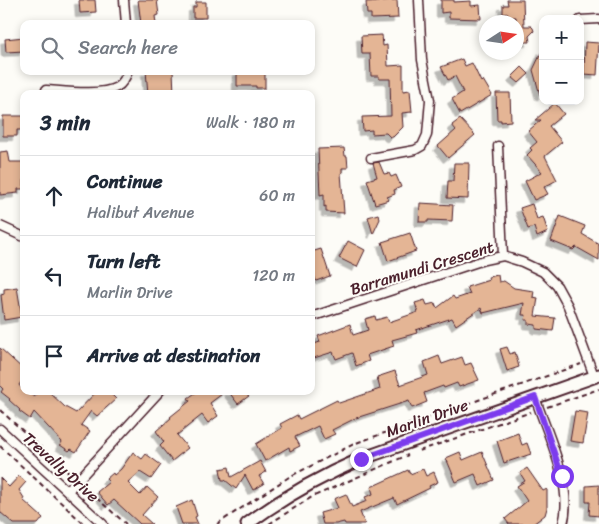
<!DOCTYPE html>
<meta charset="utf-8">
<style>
:root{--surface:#fff;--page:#f2f2f3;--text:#1f2937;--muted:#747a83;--line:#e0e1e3}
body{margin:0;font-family:Sriracha,sans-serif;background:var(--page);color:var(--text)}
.controls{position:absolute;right:15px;top:15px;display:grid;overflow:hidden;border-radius:10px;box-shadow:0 2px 8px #0003}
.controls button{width:45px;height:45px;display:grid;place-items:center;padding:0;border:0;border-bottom:1px solid var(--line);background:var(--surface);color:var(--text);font:25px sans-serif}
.compass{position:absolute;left:479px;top:15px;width:45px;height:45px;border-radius:50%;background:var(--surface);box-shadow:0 2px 8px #0003;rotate:78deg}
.stop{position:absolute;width:15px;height:15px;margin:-11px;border:4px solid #7c3aed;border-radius:50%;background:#fff}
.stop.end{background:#7c3aed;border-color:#fff;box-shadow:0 1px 5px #0008}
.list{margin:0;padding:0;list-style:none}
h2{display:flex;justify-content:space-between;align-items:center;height:65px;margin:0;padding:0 20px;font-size:21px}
h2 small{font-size:16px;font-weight:400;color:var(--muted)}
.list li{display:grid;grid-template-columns:32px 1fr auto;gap:15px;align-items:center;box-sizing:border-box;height:80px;padding:0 20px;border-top:1px solid var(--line)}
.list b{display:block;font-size:19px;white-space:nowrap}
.list p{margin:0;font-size:16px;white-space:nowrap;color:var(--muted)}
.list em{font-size:16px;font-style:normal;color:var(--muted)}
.icon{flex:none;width:28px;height:28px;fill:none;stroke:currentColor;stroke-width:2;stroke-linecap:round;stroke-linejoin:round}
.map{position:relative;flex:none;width:599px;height:524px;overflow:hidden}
.search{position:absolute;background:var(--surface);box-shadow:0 2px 8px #0003;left:20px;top:20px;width:295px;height:55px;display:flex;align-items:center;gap:12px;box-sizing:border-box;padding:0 18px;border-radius:10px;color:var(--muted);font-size:19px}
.panel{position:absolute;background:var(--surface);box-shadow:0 2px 8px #0003;left:20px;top:90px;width:295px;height:305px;border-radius:10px}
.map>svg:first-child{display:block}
</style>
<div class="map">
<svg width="599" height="524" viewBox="0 0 599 524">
<defs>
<filter id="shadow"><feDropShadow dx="-4.5" dy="4.5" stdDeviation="0" flood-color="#0004"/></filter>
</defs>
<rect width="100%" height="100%" fill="#fdfcf7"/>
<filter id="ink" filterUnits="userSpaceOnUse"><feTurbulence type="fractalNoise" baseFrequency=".02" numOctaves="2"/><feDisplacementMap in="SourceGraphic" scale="10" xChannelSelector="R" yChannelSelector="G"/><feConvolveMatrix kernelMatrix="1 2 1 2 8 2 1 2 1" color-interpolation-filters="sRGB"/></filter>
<g filter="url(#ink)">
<g fill="#e4b595" stroke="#4a1f2b" filter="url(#shadow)">
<path d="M79,0h16l1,12 -16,1z"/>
<path d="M138,0h19l2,15 -4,1 1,8h-15z"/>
<path d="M397,0l1,18 -27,1v-5h-4l-1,-12z"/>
<path d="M441,0h13v2l17,-1v5l9,-1 1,14 -32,-1v-6l-8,1z"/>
<path d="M507,0h16l1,26h7l2,2 1,3 -5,5 1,6h-14v-25h-8v-4l-5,1v-9h5z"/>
<path d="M196,2h10v16h-13v-11h3z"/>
<path d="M382,35l1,11 4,-1 1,21 15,-1v26l7,-1 2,22 -10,1 1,14 -10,10h-3l-4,-4 -14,1v-4l-9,1 -1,-14 29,-1 -1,-37h-11v-3h-8l-1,-22h-8l-1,-18z"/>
<path d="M24,37v14l-18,1 -1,-13z"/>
<path d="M585,42l14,1 -2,32 -13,-1z"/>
<path d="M543,49v46h-3l-7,-25z"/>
<path d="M462,59l3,7 7,-3 9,19 2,-2 9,15 -32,19 -8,-15 11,-7 -8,-16 -7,4 -7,-13z"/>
<path d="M522,67l7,7 -10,9 -7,-6z"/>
<path d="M146,71h27l1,23h-26z"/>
<path d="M237,71h28v17h-9v-2h-19z"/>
<path d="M496,93h14l1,28 -10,1v-2h-4z"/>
<path d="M555,103l9,11 -15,12 13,16 -17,14 12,24 -13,7 4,7 -14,6 -9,-19 17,-9 -15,-17 5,-5 -2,-2 7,-6 -9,-11 13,-11h-6z"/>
<path d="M3,116h21l-1,14h-6v6h-14z"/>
<path d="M460,119l15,16 -27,23 -10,-12 18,-16 -4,-5z"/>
<path d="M344,148l1,8h2l1,12h-6v5h-1l3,40 -18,-1v-6l-2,1v-13l-4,1 -2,-46z"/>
<path d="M8,151l2,11h14v27h-6v4l-18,2v-43z"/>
<path d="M379,162l5,12 5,-1 2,4 5,-2 5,12 -7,3 1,4 -8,3 2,3 -14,4 -8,-24 10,-3 -4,-14z"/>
<path d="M454,163h15l-1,36 -21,-1 1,-17h5z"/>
<path d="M420,203l33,2 -1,16 -24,-1v2h-9z"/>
<path d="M532,204l5,15 6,-2 5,15 -11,5 -3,-10 -6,2 -8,-21z"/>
<path d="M378,214l2,5 -7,15 -5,-17z"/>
<path d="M560,216l25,10 -3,8 17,10v16l-23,-13 -3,3 -22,-9z"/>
<path d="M410,233l6,18 -28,10 -6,-19z"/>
<path d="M348,241l17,9 -8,17 -18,-9z"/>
<path d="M321,249l9,27 -14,5 -5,-15v-14z"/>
<path d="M498,275l1,7 5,-1 10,7 20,3 -1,6 5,1 -3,18 20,2 -2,13 -17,-2v-4l-8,-1v-4h-3l1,-5h-4l2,-12 -41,10 -2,-5 -25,17 -4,-7 -36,12 1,3 -25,7 2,6 -27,9 2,6 -13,5 -4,-13 -16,6 -3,-7 -22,7v-14l9,-3 -2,-6 32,-12 3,11 15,-5 -3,-11 10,-3 1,4 11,-3 2,5 29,-10 -3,-9 10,-3 2,5 8,-2 2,5 16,-12 2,3 15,-5 -3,-7 22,-7 -1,-3z"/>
<path d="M17,287l5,30 -18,3 -3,-25 3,-1v-5z"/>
<path d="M507,347l3,7 5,-2 4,15 -12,4 -7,-22z"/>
<path d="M0,348l24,22v8l-5,7 5,6h3l7,6 4,-6h10l17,16 11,6 21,-22h11l8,8 -19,17 -6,-5 -10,14 9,6 -14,21 -5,-3 -2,2 -9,-6 2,-3 -28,-30 -4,7 -11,-8 1,-1 -11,-10 1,-1 -9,-7 2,-3 -3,-3z"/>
<path d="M439,356l3,8 20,-7 3,8 6,-2 8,17 -20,7 -2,-4 -13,5 -1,-2 -19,7 3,9 -15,6 -3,-7 -53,17 -24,12 3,4 -11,5 -6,-13 -23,11 5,9 -10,5 -1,-4 -24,14 -9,-17 26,-16 -2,-4 17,-9 2,4 38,-19 2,3 41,-14 -3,-12 18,-6 5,14 28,-10 -4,-13z"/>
<path d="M198,391h28l-16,12 8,13 -10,7 -6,-8 -25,20 11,13 -16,13 -12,-15 4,-4 -8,-11 15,-13 -1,-1 20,-16 -2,-3z"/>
<path d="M228,391h18l3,5 -11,8z"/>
<path d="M575,411l13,2 -5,30 -13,-2z"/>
<path d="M518,433l4,12 5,-2 4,11 -27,9 -7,-22z"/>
<path d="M133,452l9,7 4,-5 15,11 -10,14 -11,-7 -12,11 12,12 7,-8 11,10 -16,18 10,9h-12l-26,-24 -6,5 -11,-13 12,-10 -3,-3 7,-6 1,2 7,-6z"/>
<path d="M460,452l3,8 19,-8 12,28 -14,6 -5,-12 -19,8 -10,-24z"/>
<path d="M260,461l6,11 -7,4 5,8 -11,6 -8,-15 -9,14 -11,-9h-3l-2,-11 9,-2 2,10z"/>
<path d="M527,468l16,23 4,-2v19l-2,7 -12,9h-24l-4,-5 22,-18 -10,-15 8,-5 -5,-8z"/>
<path d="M423,469l3,7 8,-4 4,10 -9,4 1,2 -33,16 -3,-6 -34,14 5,12h-20l-1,-2 -8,2h-13l-3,-11 18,-5 -4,-9 12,-5 6,13 15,-6 -2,-4 8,-3 -2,-7 37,-17 2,4z"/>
<path d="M19,476l7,6 -7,8 5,8 -1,2 20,18 -5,6h-24l-14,-12v-34l9,9z"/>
<path d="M599,485v31l-10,-1 1,-13h-4v-16z"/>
<path d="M192,500l5,16 -2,1 3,7h-16l-6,-17z"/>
</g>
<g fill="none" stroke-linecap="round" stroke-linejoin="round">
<g stroke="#4a1f2b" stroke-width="11">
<g id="street">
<path d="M124,0l2,24"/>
<path d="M580,20l19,-1"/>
<path d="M45,94l1,-4c18,1 55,6 71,-3 5,-3 9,-10 11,-16"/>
<path d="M498,146l5,110"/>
<path d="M371,158l44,-8 7,-4 5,-11 3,-35 -8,-40 -3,-60"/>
<path d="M0,226l24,11"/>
<path d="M311,317l173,-57 19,-4 19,6 21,10 14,14 11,20 26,70"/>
<path d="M535,397c12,37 39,89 28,127"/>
<path d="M0,429l103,95"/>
<path d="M68,491l92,-100"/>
</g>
</g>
<g stroke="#4a1f2b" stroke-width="15">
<path id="secondary" d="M247,524c37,-27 72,-47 114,-65l238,-84"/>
</g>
<g stroke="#4a1f2b" stroke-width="2" stroke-dasharray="5 4" stroke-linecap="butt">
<path d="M547,407l52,-18"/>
<path d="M0,410l70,64"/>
<path d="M0,446l84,78"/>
<path d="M419,451l112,-39"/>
<path d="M83,486l43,38"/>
<path d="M217,524l72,-47 67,-34 225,-79"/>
<path d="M269,524l43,-27 96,-42"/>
</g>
<use href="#street" stroke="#fdfcf7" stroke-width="8"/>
<use href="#secondary" stroke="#fdfcf7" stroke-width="11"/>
</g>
</g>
<g fill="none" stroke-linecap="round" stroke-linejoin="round" filter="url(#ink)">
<path stroke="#7c3aed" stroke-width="6" d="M361,459l174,-62 27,79"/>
</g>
<g text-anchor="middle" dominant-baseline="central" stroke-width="4" stroke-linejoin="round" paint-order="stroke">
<g font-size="16" fill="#4a1f2b" stroke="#fdfcf7">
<text transform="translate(422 268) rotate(-17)">Barramundi Crescent</text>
<text transform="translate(427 418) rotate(-19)">Marlin Drive</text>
<text transform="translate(61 467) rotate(42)">Trevally Drive</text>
</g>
</g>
</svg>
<div class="controls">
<button>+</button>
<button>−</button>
</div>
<svg class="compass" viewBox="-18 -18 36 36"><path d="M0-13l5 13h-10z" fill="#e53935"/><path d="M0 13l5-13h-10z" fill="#747a83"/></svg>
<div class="stop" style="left:562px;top:476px"></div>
<div class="stop end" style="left:361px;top:459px"></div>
<div class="search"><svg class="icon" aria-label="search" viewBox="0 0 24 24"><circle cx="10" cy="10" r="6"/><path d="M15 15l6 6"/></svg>Search here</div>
<section class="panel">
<h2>3 min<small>Walk · 180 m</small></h2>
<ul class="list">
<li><svg class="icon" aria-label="ahead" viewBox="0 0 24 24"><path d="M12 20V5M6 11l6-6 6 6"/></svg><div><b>Continue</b><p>Halibut Avenue</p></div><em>60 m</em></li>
<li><svg class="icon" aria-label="left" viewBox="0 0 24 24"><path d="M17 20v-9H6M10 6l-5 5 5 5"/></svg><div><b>Turn left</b><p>Marlin Drive</p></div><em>120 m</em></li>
<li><svg class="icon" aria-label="arrive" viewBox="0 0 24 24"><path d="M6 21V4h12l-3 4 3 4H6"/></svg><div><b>Arrive at destination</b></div></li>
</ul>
</section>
</div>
